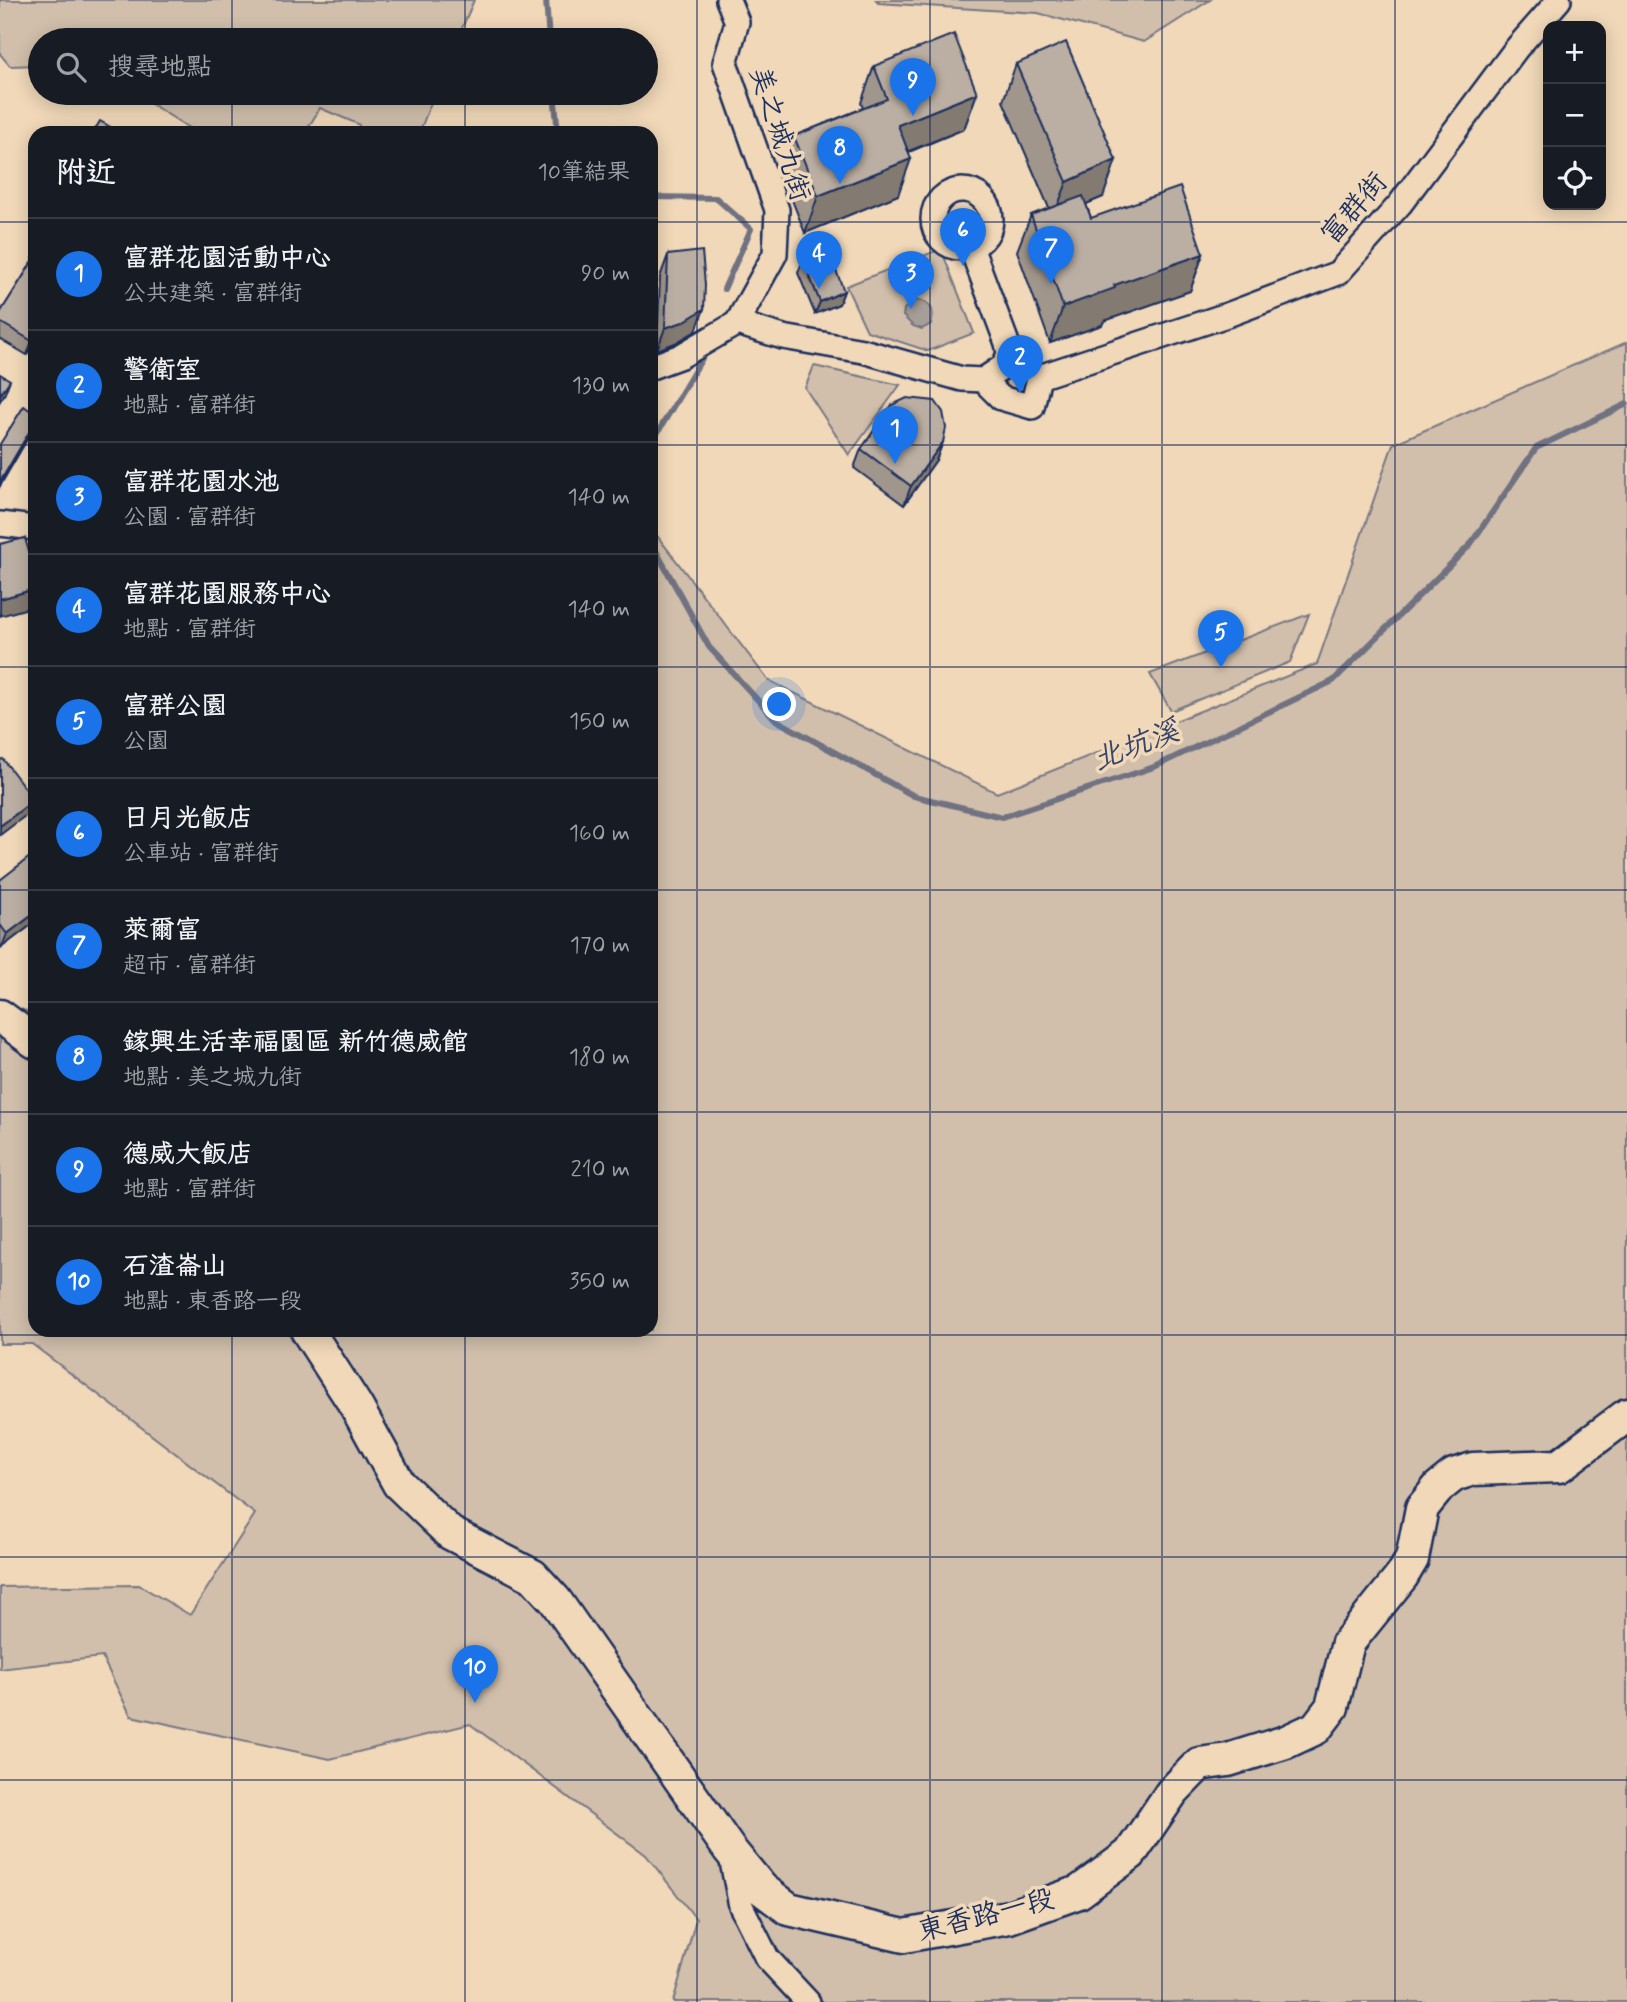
<!DOCTYPE html>
<html lang="zh-TW">
<meta charset="utf-8">
<style>
:root{--surface:#171b24;--page:#20242c;--text:#f1f3f6;--muted:#9ea1a6;--line:#363941;--accent:#1a73e8}
body{margin:0;font-family:Mynerve,"LXGW WenKai TC",sans-serif;background:var(--page);color:var(--text)}
.controls{position:absolute;right:21px;top:21px;display:grid;overflow:hidden;border-radius:14px;box-shadow:0 4px 18px #0003}
.controls button{width:63px;height:63px;display:grid;place-items:center;padding:0;border:0;border-bottom:2px solid var(--line);background:var(--surface);color:var(--text);font:35px sans-serif}
.you{position:absolute;left:780px;top:705px;width:24px;height:24px;margin:-18px;border:5px solid #fff;border-radius:50%;background:#1a73e8;box-shadow:0 0 0 10px #1a73e833}
.badge{display:grid;place-items:center;width:46px;height:46px;border-radius:50%;background:var(--accent);color:#fff;font-size:23px;font-weight:700}
.pin{position:absolute;translate:-50% -58px;filter:drop-shadow(0 2px 4px #0008)}
.pin::after{content:'';position:absolute;top:37px;width:24px;height:21px;background:inherit;clip-path:polygon(0 0,100% 0,50% 100%)}
.list{margin:0;padding:0;list-style:none}
h2{display:flex;justify-content:space-between;align-items:center;height:91px;margin:0;padding:0 28px;font-size:30px}
h2 small{font-size:23px;font-weight:400;color:var(--muted)}
.list li{display:grid;grid-template-columns:46px 1fr auto;gap:21px;align-items:center;box-sizing:border-box;height:112px;padding:0 28px;border-top:2px solid var(--line)}
.list b{display:block;font-size:26px;white-space:nowrap}
.list p{margin:0;font-size:23px;white-space:nowrap;color:var(--muted)}
.list em{font-size:23px;font-style:normal;color:var(--muted)}
.icon{flex:none;width:38px;height:38px;fill:none;stroke:currentColor;stroke-width:2;stroke-linecap:round;stroke-linejoin:round}
.map{position:relative;flex:none;width:1627px;height:2002px;overflow:hidden}
.search{position:absolute;background:var(--surface);box-shadow:0 4px 18px #0003;left:28px;top:28px;width:630px;height:77px;display:flex;align-items:center;gap:18px;box-sizing:border-box;padding:0 24px;border-radius:38px;color:var(--muted);font-size:26px}
.panel{position:absolute;background:var(--surface);box-shadow:0 4px 18px #0003;left:28px;top:126px;width:630px;height:1211px;border-radius:21px}
.map>svg:first-child{display:block}
</style>
<div class="map">
<svg width="1627" height="2002" viewBox="0 0 1627 2002">
<rect width="100%" height="100%" fill="#f0d8b8"/>
<filter id="ink" filterUnits="userSpaceOnUse"><feTurbulence type="fractalNoise" baseFrequency=".0143" numOctaves="2"/><feDisplacementMap in="SourceGraphic" scale="14" xChannelSelector="R" yChannelSelector="G"/><feConvolveMatrix kernelMatrix="1 2 1 2 8 2 1 2 1" color-interpolation-filters="sRGB"/></filter>
<g filter="url(#ink)">
<g fill="#d1bfab" stroke="#767784" stroke-width="2">
<path d="M0,0h474l-17,40h-417v25l-30,1 -10,-12z"/>
<path d="M876,0h334l-66,42 -106,-29 -160,-10z"/>
<path d="M134,93h301l-16,40h-56l-5,-9 -38,-16 -15,25h-108z"/>
<path d="M941,249l33,84 -46,18 -61,-20 -21,-45z"/>
<path d="M1627,342v1660h-954l23,-83 -50,-64 -176,-131 -140,35 -199,-43 -29,-59 -102,12v-82l139,-2 51,30 65,-101 -223,-170h-32v-341l33,10 2,-2v319h616v-802l117,152 229,113 320,-129 76,-220z"/>
<path d="M814,366l86,19 -51,70 -44,-67z"/>
<path d="M1309,614l-19,48 -119,49 -21,-37z"/>
</g>
<path fill="#a79e99" stroke="#6f7281" stroke-width="2" d="M916,300c14,0 20,11 15,24l-9,5 -9,-3 -10,-10 1,-7z"/>
<g fill="none" stroke-linecap="round" stroke-linejoin="round">
<g stroke="#6f7281" stroke-width="6">
<path d="M546,0l3,40"/>
<path d="M554,93l4,40"/>
<path d="M651,197l65,1 35,31 -27,60"/>
<path d="M651,449l4,-12 52,-87"/>
<path d="M651,542l58,105 67,73 138,76 88,21 152,-50 179,-86 137,-136 66,-97 91,-44"/>
</g>
<g stroke="#1b2f5e" stroke-width="28">
<g id="street">
<path d="M728,0l9,22 -12,41 52,147 -2,44 -38,69"/>
<circle cx="962" cy="219" r="29"/>
<path d="M651,367l30,-11 56,-33 46,14 80,14 99,28 21,1 21,-14 5,-12 -2,-11 -36,-96"/>
<path d="M983,380l18,18 31,9 7,-30 191,-63 108,-41 62,-69 116,-155 43,-49"/>
<path d="M0,524l35,4"/>
<path d="M730,1852l11,54 26,52 41,44"/>
</g>
</g>
<g stroke="#1b2f5e" stroke-width="37">
<g id="secondary">
<path d="M0,1016l35,26"/>
<path d="M307,1330l49,76 43,78 51,49 83,43 22,24 174,249 33,40 27,20 115,27 105,-19 70,-25 51,-38 42,-62 27,-28 29,-4 58,-18 30,-14 16,-21 16,-64 54,-67 10,-17 10,-51 17,-21 15,-12 19,-6 86,-3 68,-51"/>
</g>
</g>
<use href="#street" stroke="#f0d8b8" stroke-width="23"/>
<use href="#secondary" stroke="#f0d8b8" stroke-width="32"/>
</g>
<g fill="#a1968b" stroke="#1b2f5e" stroke-width="2">
<path d="M1016,64l87,133 -17,7 5,14 112,36 -13,37 -86,30 -2,4 -52,18 -33,-92 14,-36 18,-7 -46,-107z"/>
<path d="M874,66l103,27 -13,36 -55,23 -11,43 -93,38 -24,-61 13,-36 69,-28 -2,-5z"/>
<path d="M35,255v87l-8,13 -27,-16v-26l29,-46z"/>
<path d="M668,255l28,76 -21,12 -18,7 3,-73z"/>
<path d="M803,260l41,31 -5,13 -24,10 -17,-41z"/>
<path d="M943,442l-7,18 -32,45 -50,-37 7,-19z"/>
<path d="M0,880l35,42 -33,25 -2,-3z"/>
</g>
<g fill="#837a71" stroke="#1b2f5e" stroke-width="2">
<path d="M977,93l-13,36 -80,32 14,-36z"/>
<path d="M911,159l-13,36 -93,38 13,-37z"/>
<path d="M1116,160l-13,37 -50,21 14,-36z"/>
<path d="M1203,254l-13,37 -86,30 -2,4 -52,18 13,-36 51,-22z"/>
<path d="M844,291l-5,13 -24,10 5,-12z"/>
<path d="M704,309l-8,22 -21,12 -18,7 8,-22z"/>
<path d="M35,336v6l-8,13 5,-14z"/>
<path d="M10,380l-5,13 -5,8v-6z"/>
<path d="M35,422v4l-35,60v-4z"/>
<path d="M943,442l-7,18 -32,45 7,-19z"/>
<path d="M35,589v10l-3,8 -32,9v-17z"/>
<path d="M34,800l-5,13 -29,22v-9z"/>
<path d="M35,913v9l-33,25 5,-13z"/>
</g>
<g fill="#bbaea2" stroke="#1b2f5e" stroke-width="2">
<path d="M954,34l23,59 -79,32 13,34 -93,37 -24,-60 93,-37 -13,-33z"/>
<path d="M1066,42l50,118 -49,22 -51,-118z"/>
<path d="M100,121l21,12h-28z"/>
<path d="M1180,187l23,67 -89,31 1,3 -52,19 -32,-92 52,-19 8,22z"/>
<path d="M828,250l16,41 -24,11 -17,-42z"/>
<path d="M702,251l3,34 -1,24 -21,13 -18,6 3,-73z"/>
<path d="M35,255v81l-3,5 -32,-19v-9l29,-46z"/>
<path d="M0,374l10,6 -10,15z"/>
<path d="M907,398l28,3 8,11 3,16 -3,14 -32,44 -50,-37 31,-44z"/>
<path d="M24,406l11,8v8l-35,60v-38z"/>
<path d="M25,538l10,35v16l-35,10v-55z"/>
<path d="M3,759l31,41 -34,26v-66z"/>
<path d="M35,853v60l-28,21 -6,-8 -1,1v-47z"/>
</g>
</g>
<path fill="none" stroke="#1b2f5e" stroke-width="2" stroke-opacity="0.55" d="M232,0v40M465,0v40M697,0v2002M930,0v2002M1162,0v2002M1395,0v2002M232,93v40M465,93v40M0,222h35M651,222h976M0,445h35M651,445h976M0,667h35M651,667h976M0,890h35M651,890h976M0,1112h35M651,1112h976M232,1330v672M465,1330v672M0,1335h1627M0,1557h1627M0,1780h1627"/>
<g text-anchor="middle" dominant-baseline="central" stroke-width="7" stroke-linejoin="round" paint-order="stroke">
<g font-size="28" fill="#1b2f5e" stroke="#f0d8b8">
<text transform="translate(779 134) rotate(72)">美之城九街</text>
<text transform="translate(1355 209) rotate(-49)">富群街</text>
<text transform="translate(986 1916) rotate(-14)">東香路一段</text>
</g>
<g font-size="30" font-style="italic" fill="#37456a" stroke="#f0d8b8">
<text transform="translate(1136 746) rotate(-21)">北坑溪</text>
</g>
</g>
</svg>
<div class="controls">
<button>+</button>
<button>−</button>
<button><svg class="icon" aria-label="locate" viewBox="0 0 24 24"><circle cx="12" cy="12" r="6"/><path d="M12 2v4M12 18v4M2 12h4M18 12h4"/></svg></button>
</div>
<div class="you"></div>
<div class="pin badge" style="left:895px;top:464px">1</div>
<div class="pin badge" style="left:1020px;top:393px">2</div>
<div class="pin badge" style="left:911px;top:309px">3</div>
<div class="pin badge" style="left:819px;top:289px">4</div>
<div class="pin badge" style="left:1221px;top:668px">5</div>
<div class="pin badge" style="left:963px;top:266px">6</div>
<div class="pin badge" style="left:1051px;top:284px">7</div>
<div class="pin badge" style="left:840px;top:184px">8</div>
<div class="pin badge" style="left:913px;top:116px">9</div>
<div class="pin badge" style="left:475px;top:1703px">10</div>
<div class="search"><svg class="icon" aria-label="search" viewBox="0 0 24 24"><circle cx="10" cy="10" r="6"/><path d="M15 15l6 6"/></svg>搜尋地點</div>
<section class="panel">
<h2>附近<small>10筆結果</small></h2>
<ul class="list">
<li><span class="badge">1</span><div><b>富群花園活動中心</b><p>公共建築 · 富群街</p></div><em>90 m</em></li>
<li><span class="badge">2</span><div><b>警衛室</b><p>地點 · 富群街</p></div><em>130 m</em></li>
<li><span class="badge">3</span><div><b>富群花園水池</b><p>公園 · 富群街</p></div><em>140 m</em></li>
<li><span class="badge">4</span><div><b>富群花園服務中心</b><p>地點 · 富群街</p></div><em>140 m</em></li>
<li><span class="badge">5</span><div><b>富群公園</b><p>公園</p></div><em>150 m</em></li>
<li><span class="badge">6</span><div><b>日月光飯店</b><p>公車站 · 富群街</p></div><em>160 m</em></li>
<li><span class="badge">7</span><div><b>萊爾富</b><p>超市 · 富群街</p></div><em>170 m</em></li>
<li><span class="badge">8</span><div><b>鎵興生活幸福園區 新竹德威館</b><p>地點 · 美之城九街</p></div><em>180 m</em></li>
<li><span class="badge">9</span><div><b>德威大飯店</b><p>地點 · 富群街</p></div><em>210 m</em></li>
<li><span class="badge">10</span><div><b>石渣崙山</b><p>地點 · 東香路一段</p></div><em>350 m</em></li>
</ul>
</section>
</div>
